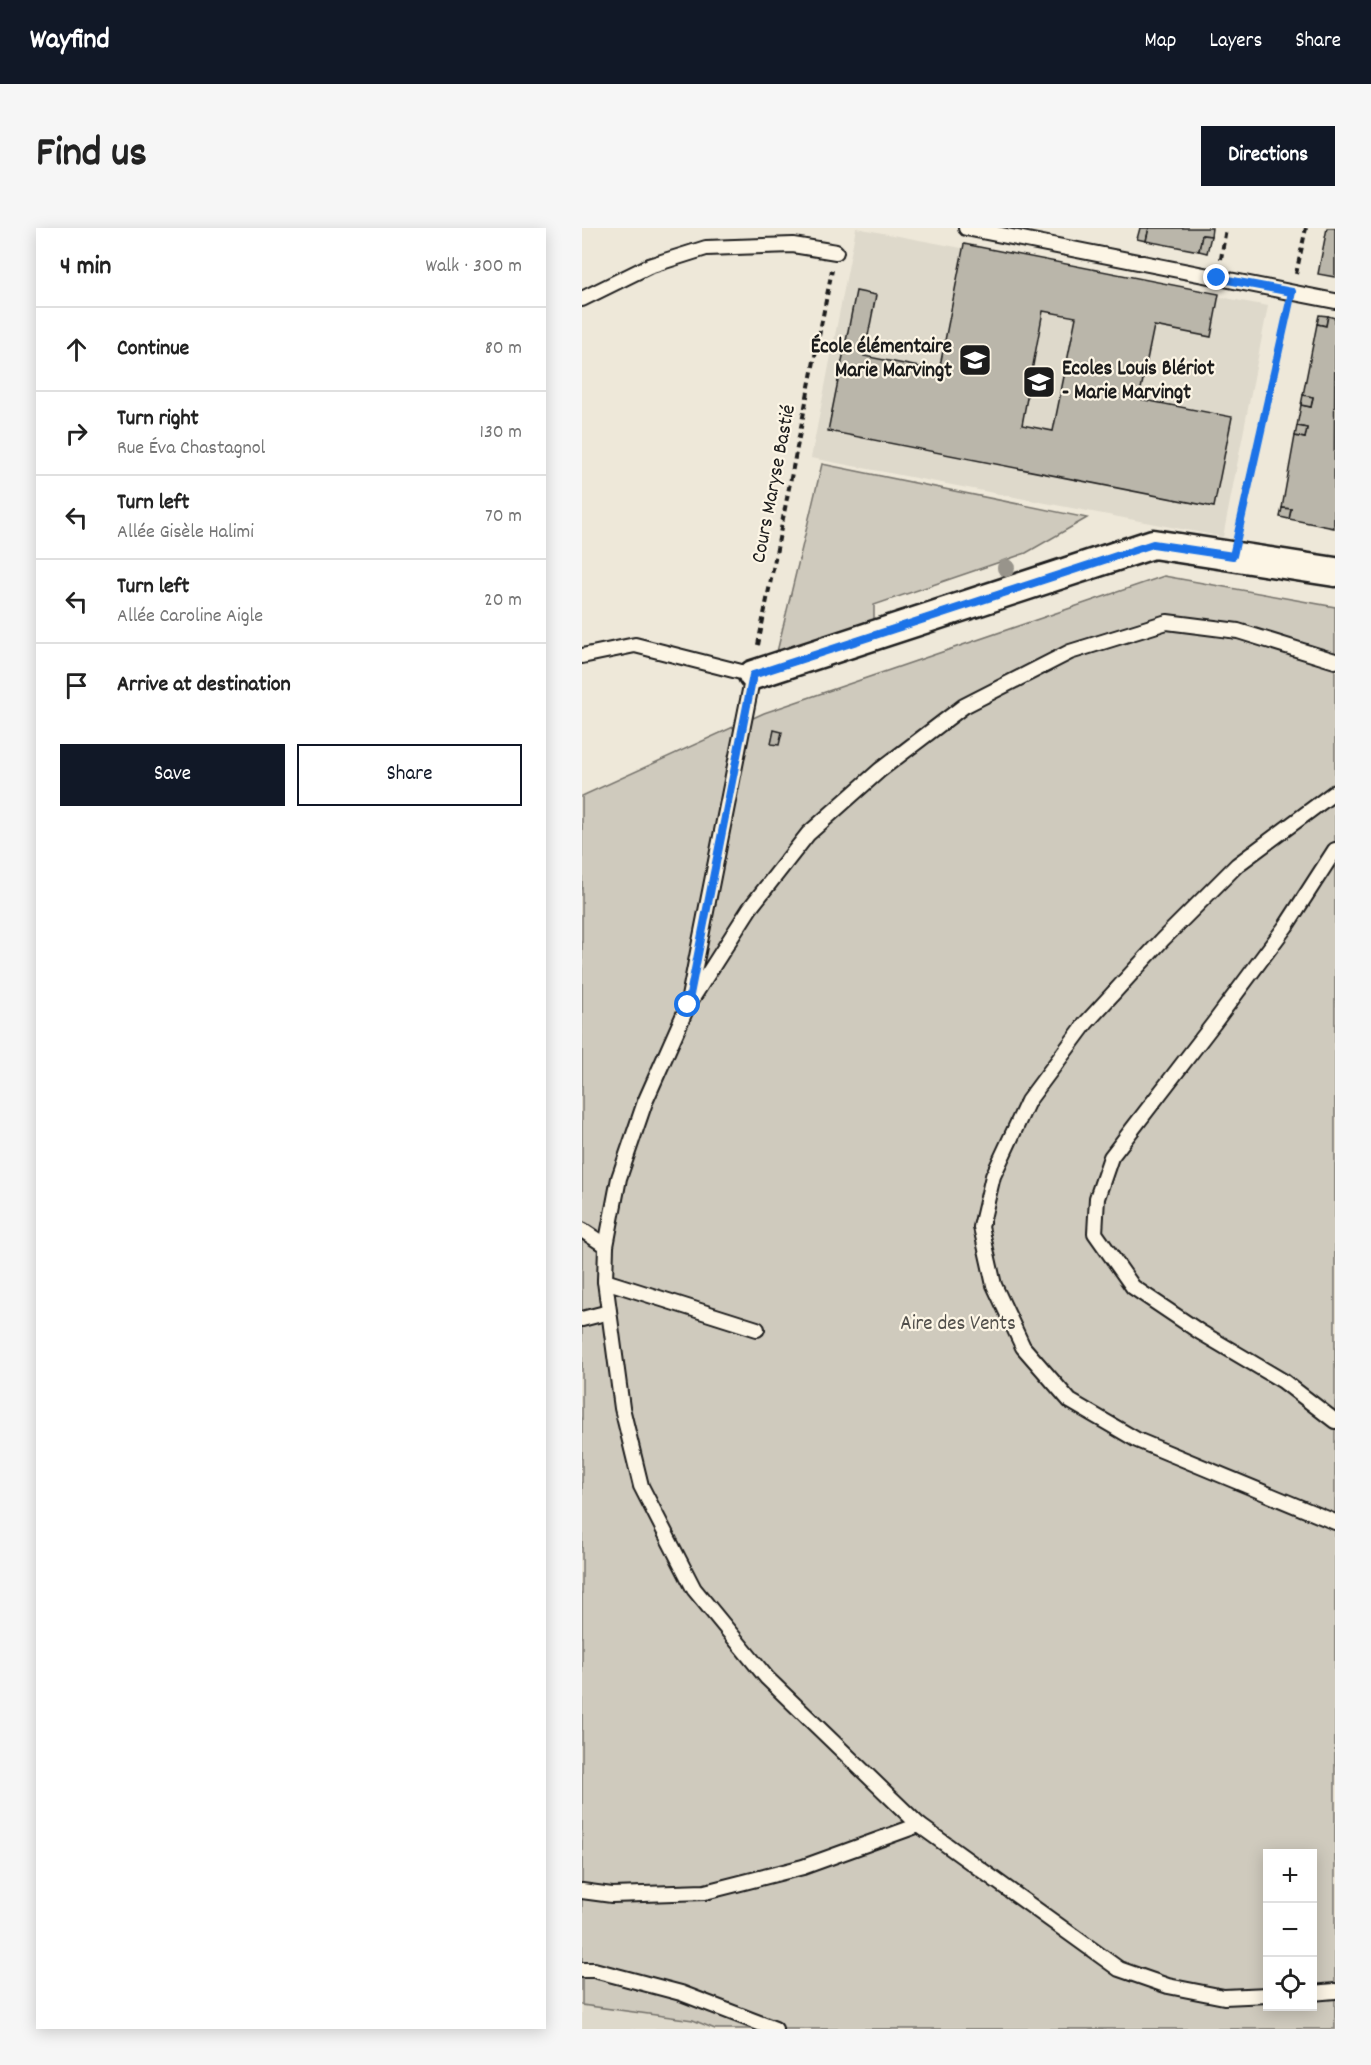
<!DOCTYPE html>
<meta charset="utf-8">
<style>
:root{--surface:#fff;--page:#f6f6f6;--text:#222;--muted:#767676;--line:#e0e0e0;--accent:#111827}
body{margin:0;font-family:Dekko,sans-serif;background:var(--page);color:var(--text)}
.controls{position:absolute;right:18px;bottom:18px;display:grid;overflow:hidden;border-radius:0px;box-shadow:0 3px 15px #0003}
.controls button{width:54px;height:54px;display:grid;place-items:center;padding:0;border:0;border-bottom:2px solid var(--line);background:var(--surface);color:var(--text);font:30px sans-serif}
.stop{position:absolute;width:18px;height:18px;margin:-14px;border:4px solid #1a73e8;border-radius:50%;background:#fff}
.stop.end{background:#1a73e8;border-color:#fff;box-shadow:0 2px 6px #0008}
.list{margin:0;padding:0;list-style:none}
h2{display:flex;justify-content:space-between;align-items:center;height:78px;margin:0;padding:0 24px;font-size:26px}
h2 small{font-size:20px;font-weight:400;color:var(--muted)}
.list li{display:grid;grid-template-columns:39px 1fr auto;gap:18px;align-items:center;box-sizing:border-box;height:84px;padding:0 24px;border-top:2px solid var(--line)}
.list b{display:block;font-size:22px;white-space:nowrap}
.list p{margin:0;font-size:20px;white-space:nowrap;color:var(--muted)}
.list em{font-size:20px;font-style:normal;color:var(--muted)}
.actions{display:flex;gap:12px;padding:18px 24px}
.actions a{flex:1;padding:14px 0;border:2px solid var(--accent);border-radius:0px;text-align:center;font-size:21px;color:var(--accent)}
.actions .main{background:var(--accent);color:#fff}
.icon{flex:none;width:33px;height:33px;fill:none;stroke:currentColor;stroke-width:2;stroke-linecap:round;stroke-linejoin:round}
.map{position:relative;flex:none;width:753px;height:1801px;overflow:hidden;border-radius:0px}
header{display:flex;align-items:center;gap:36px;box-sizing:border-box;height:84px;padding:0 30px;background:var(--accent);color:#fff}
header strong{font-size:28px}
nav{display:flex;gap:33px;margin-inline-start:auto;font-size:21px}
.intro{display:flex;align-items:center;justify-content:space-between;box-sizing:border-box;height:144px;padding:0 36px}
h1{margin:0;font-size:42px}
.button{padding:15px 27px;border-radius:0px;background:var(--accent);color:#fff;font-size:21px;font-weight:700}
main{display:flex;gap:36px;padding:0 36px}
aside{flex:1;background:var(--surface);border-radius:0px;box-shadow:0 3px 15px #0003}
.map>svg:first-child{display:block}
</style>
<header>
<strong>Wayfind</strong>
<nav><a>Map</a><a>Layers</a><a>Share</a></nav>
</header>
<div class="intro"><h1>Find us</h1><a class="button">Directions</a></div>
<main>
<aside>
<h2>4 min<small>Walk · 300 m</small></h2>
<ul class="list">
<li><svg class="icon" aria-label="ahead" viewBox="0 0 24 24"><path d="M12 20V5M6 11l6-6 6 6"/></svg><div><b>Continue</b></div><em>80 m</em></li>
<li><svg class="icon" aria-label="right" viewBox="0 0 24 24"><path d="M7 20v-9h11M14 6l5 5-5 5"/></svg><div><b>Turn right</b><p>Rue Éva Chastagnol</p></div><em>130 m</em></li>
<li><svg class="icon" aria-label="left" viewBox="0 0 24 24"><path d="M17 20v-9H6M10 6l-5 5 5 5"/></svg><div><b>Turn left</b><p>Allée Gisèle Halimi</p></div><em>70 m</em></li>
<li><svg class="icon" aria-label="left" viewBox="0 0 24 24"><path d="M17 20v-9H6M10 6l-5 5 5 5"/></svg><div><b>Turn left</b><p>Allée Caroline Aigle</p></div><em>20 m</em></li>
<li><svg class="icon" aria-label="arrive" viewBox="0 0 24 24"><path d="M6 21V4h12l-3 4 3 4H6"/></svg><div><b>Arrive at destination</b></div></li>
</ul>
<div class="actions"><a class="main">Save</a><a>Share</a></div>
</aside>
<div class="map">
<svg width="753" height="1801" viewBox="0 0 753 1801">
<rect width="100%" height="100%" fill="#eee8d9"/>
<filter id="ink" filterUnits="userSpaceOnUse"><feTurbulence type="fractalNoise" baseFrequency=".0167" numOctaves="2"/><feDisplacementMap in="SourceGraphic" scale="12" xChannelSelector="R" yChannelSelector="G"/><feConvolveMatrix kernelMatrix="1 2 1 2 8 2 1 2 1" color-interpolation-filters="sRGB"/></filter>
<g filter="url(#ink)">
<g fill="#ded9cb">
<path d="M274,0l412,78 -45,231 -412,-79z"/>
<path d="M0,1777l111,15 22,9h-133z"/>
</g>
<g fill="#cfcabd" stroke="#76736c" stroke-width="1.5" fill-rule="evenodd">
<path d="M240,236l265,54 -61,35 -152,52v18l-97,29z"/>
<path d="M582,348l171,31v1422h-620l-22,-9 -111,-15v-1209l182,-83zM686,1626h44v152h-44z"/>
</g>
<g fill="#bab6aa" stroke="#1c1c1c" stroke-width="1.5" fill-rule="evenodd">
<path d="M558,0h9l-3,13 -9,-2z"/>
<path d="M567,0h63l-1,8 -9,-1 -3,16 -53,-10z"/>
<path d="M745,0h8v49l-17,-3z"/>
<path d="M620,7l9,1 -4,17 -8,-2z"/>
<path d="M382,16l255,50 -8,43 -57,-11 -15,73 93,18 -18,90 -386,-76 28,-140 20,4 -12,61 75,15zM461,83l33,6 -23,114 -31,-6z"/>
<path d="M737,87l9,1 -2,10 -9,-2z"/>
<path d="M746,88l7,2 -1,210 -45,-9 2,-10 -9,-1 13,-72 10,2 2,-10 -10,-2 4,-21 10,2 2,-10 -10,-2 14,-71 9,2z"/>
<path d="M721,167l10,2 -2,10 -10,-2z"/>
<path d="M715,198l10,2 -2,10 -10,-2z"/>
<path d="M700,280l9,1 -2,10 -9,-2z"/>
<path d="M192,502l8,2 -3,13 -8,-1z"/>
</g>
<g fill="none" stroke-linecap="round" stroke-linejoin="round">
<g stroke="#1c1c1c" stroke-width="18">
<g id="service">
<path d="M384,0l369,73"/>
<path d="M0,71l67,-33 57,-18 87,-3 43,7"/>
<path d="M0,428l53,-11 118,30 -64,322"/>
<path d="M753,564l-98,73 -74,74 -77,84 -58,78 -35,75 -12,51 13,58 29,62 47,54 67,39 198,82"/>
<path d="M753,622l-49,76 -72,97 -103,134 -14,41 -2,35 38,54 67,45 83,49 52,40"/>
<path d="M0,1002l24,16"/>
<path d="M23,1053l152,48"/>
<path d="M0,1091l27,-7"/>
<path d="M0,1663l30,4 93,-3 98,-25 116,-42"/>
<path d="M0,1742h12l87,23 94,36"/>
<path d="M730,1765l23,-2"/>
<path d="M686,1767l-44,2 -56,-11 -49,-17 -200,-144 -152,-147 -73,-89 -53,-103 -19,-78 -17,-127 1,-35 13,-68 26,-76 43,-97 62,-97 58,-74 72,-64 84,-64 106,-54 97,-30 71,9 97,30"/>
</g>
</g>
<g stroke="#1c1c1c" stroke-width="33">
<path id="minor" d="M171,447l400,-131 182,28"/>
</g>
<g stroke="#1c1c1c" stroke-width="4" stroke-dasharray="6 4.5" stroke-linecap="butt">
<path d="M639,31l5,-31"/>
<path d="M714,46l10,-46"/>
<path d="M656,304l50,-221"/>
<path d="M176,417l74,-375"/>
</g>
<use href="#service" stroke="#fcf5e5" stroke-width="14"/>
<use href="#minor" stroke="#fcf5e5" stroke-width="28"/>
</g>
<circle fill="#98948b" cx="424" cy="340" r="9"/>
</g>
<g fill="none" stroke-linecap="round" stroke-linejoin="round" filter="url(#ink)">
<path stroke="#1a73e8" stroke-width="8" d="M106,777l65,-330 400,-131 80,12 59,-264 -75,-14"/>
</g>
<defs>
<g id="school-square" transform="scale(1.725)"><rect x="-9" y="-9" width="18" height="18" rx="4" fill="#1c1c1c" stroke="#fcf5e5"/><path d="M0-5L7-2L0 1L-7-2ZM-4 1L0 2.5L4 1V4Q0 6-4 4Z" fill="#fff"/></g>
</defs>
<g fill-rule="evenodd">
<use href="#school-square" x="393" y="132"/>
<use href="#school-square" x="457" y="154"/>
</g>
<g text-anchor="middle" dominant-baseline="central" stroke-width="4.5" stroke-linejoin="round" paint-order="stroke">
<g font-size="21" font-weight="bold" fill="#1c1c1c" stroke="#fcf5e5" text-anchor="end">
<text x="370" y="120">École élémentaire<tspan x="370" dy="24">Marie Marvingt</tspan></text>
<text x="480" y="142" text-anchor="start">Ecoles Louis Blériot<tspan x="480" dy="24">- Marie Marvingt</tspan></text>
</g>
<g font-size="21" fill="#1c1c1c" stroke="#fcf5e5">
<text transform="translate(193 256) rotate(-79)">Cours Maryse Bastié</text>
</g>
<g font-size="21" fill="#52504c" stroke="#fcf5e5">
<text x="376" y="1097">Aire des Vents</text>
</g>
</g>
</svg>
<div class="controls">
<button>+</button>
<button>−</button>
<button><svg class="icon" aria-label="locate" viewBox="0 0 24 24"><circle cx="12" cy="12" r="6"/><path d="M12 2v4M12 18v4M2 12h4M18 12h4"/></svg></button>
</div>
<div class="stop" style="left:106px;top:777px"></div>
<div class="stop end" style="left:635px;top:50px"></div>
</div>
</main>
